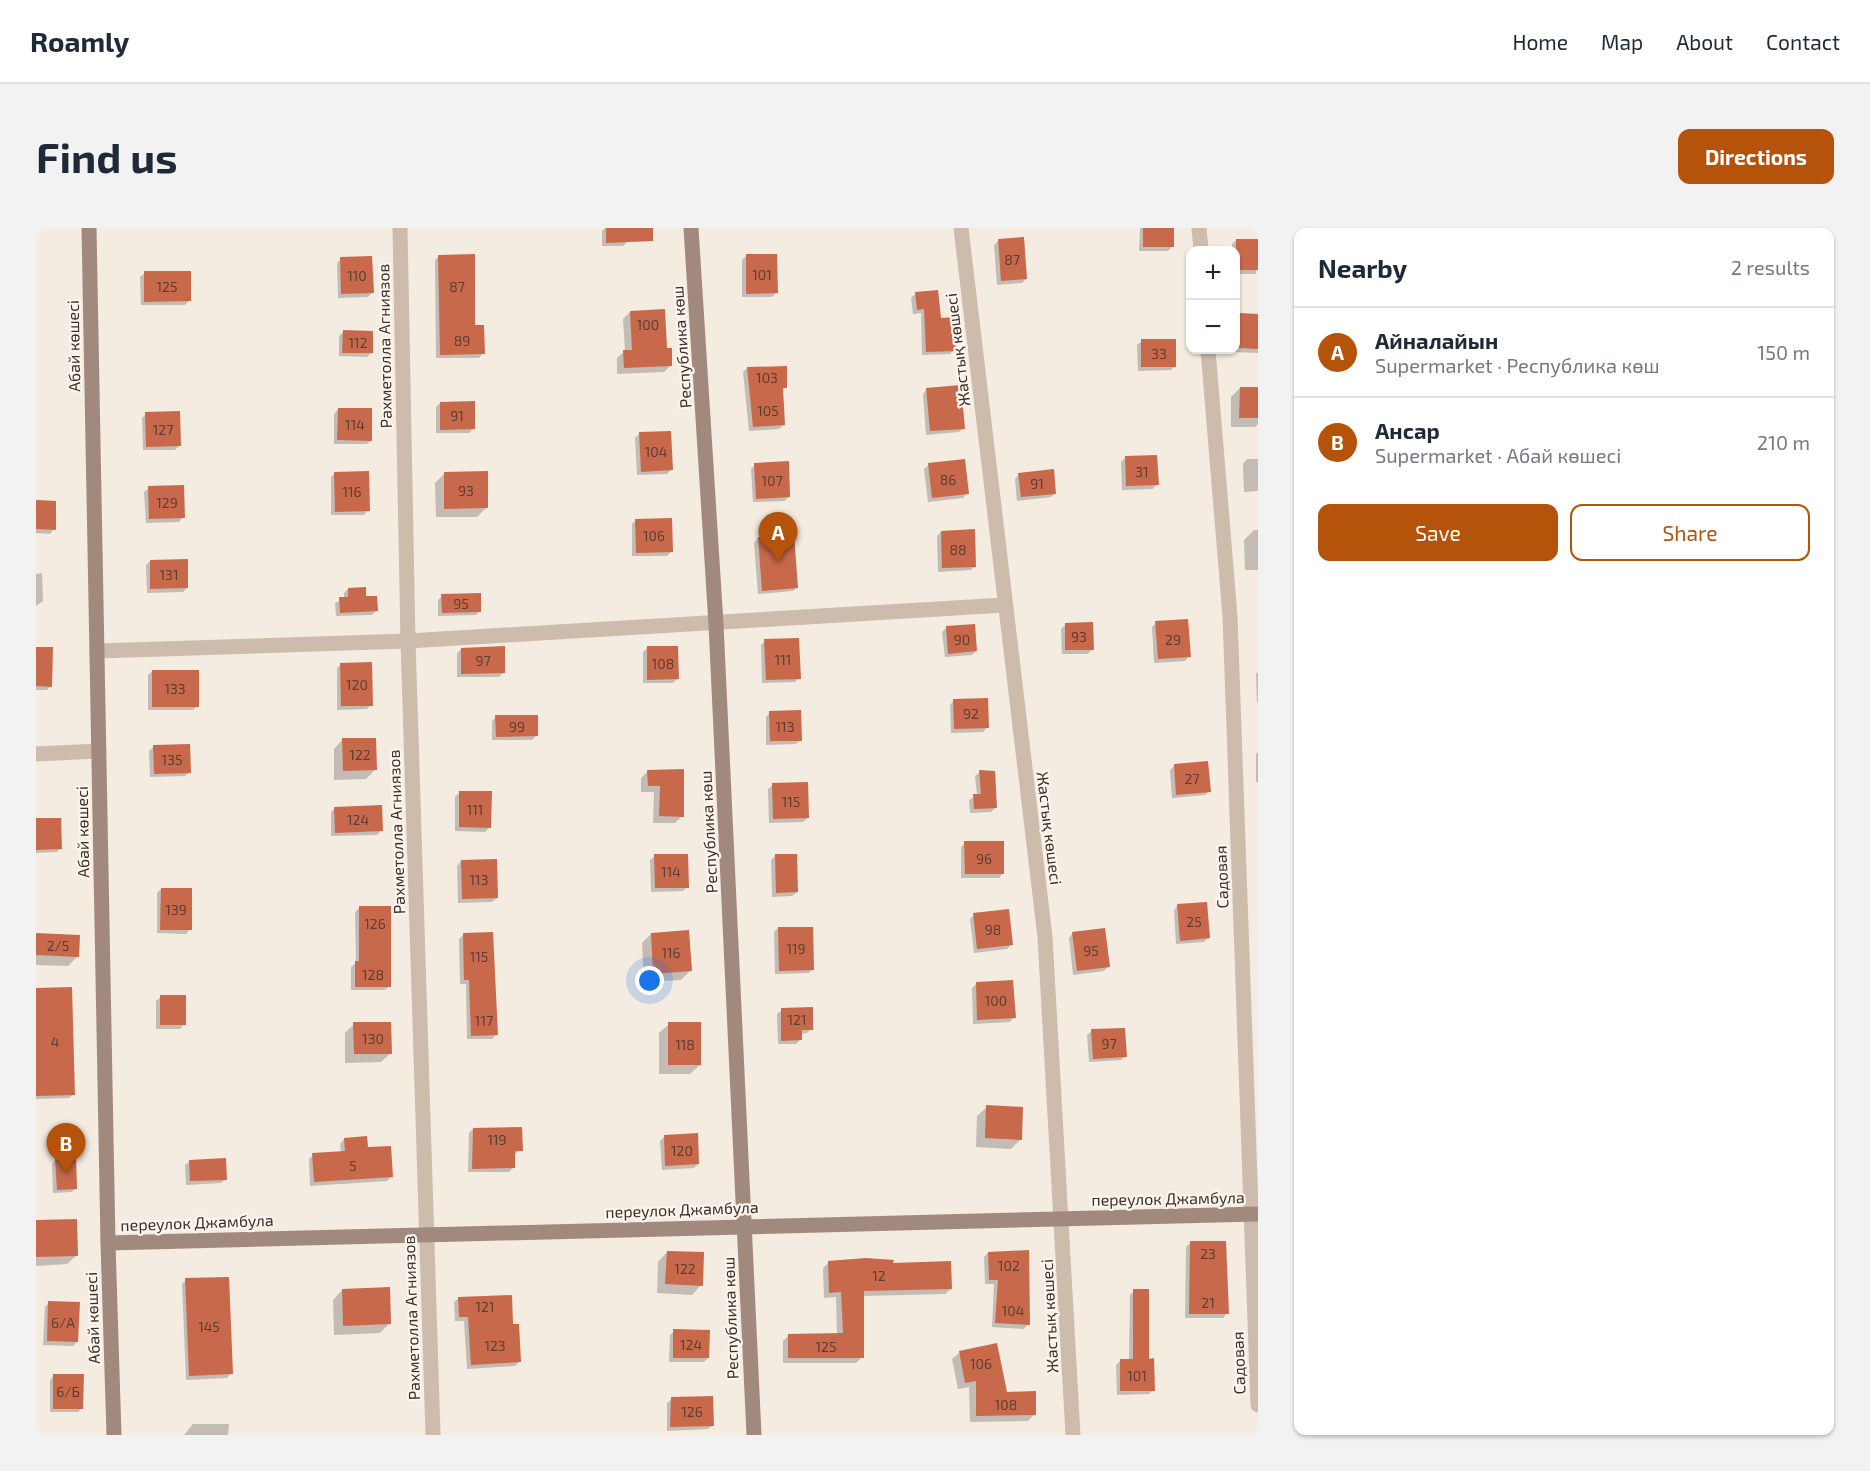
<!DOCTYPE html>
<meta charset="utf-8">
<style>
:root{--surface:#fff;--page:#f2f2f3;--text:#1f2937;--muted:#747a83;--line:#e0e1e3;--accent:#b45309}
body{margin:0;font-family:"Exo 2",sans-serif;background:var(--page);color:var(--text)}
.controls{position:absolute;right:18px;top:18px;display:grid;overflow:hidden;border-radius:12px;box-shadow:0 2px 4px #0004}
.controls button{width:54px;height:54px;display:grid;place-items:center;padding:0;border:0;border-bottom:2px solid var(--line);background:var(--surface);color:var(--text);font:30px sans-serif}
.you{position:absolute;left:614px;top:753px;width:21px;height:21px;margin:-15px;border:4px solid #fff;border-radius:50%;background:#1a73e8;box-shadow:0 0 0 9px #1a73e833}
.badge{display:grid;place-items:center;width:39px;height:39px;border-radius:50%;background:var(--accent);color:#fff;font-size:20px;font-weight:700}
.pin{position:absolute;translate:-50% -50px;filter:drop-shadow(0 2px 3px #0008)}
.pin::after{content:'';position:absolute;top:32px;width:21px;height:18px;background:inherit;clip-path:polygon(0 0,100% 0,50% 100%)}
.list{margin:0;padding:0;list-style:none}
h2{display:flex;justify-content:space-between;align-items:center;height:78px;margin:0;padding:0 24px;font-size:26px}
h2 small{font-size:20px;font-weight:400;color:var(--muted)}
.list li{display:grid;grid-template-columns:39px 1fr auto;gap:18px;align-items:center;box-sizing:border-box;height:90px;padding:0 24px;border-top:2px solid var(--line)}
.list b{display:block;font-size:22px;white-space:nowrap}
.list p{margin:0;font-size:20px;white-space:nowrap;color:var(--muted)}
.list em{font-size:20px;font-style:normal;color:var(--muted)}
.actions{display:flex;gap:12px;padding:18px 24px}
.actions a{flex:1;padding:14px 0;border:2px solid var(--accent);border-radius:12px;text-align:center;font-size:21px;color:var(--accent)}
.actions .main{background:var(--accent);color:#fff}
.map{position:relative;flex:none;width:1222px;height:1207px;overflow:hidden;border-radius:12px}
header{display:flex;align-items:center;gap:36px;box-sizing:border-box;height:84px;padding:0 30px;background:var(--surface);border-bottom:2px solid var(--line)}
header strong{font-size:28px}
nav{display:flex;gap:33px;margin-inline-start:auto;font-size:21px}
.intro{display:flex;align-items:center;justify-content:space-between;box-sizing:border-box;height:144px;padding:0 36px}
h1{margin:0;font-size:42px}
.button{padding:15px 27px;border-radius:12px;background:var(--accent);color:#fff;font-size:21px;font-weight:700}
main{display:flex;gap:36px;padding:0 36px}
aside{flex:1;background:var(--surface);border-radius:12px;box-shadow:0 2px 4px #0004}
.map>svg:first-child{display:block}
</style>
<header>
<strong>Roamly</strong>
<nav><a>Home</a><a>Map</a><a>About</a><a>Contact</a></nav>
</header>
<div class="intro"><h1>Find us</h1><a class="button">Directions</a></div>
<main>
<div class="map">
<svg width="1222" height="1207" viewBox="0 0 1222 1207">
<rect width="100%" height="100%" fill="#f4ebe1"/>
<g fill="#0003">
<path d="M569,0h22l1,13 -5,5h-21v-15z"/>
<path d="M1104,0h32v18l-4,5h-29z"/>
<path d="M1200,12h22l-2,34h-20v-24h-4v-6z"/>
<path d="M962,13l28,38 -4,4 -25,2 -3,-40z"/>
<path d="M711,27l29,38 -4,4h-30v-37z"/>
<path d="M403,28l35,71 9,26 -4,5h-43l-1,-98z"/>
<path d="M305,31l31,34 -4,4 -30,1 -1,-35z"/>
<path d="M109,45l44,28 -4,4h-44l-1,-28z"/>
<path d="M879,66l25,25 14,31 -4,4 -28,1 -1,-42 -8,1 -2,-16z"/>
<path d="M594,84l36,37 5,16 -7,7 -47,2v-16l8,-7 -2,-32z"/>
<path d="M1205,86l17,1v38l-23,-1 2,-33z"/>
<path d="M307,104l28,21 -4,4 -28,-1v-20z"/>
<path d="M1106,113l33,25 -4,4 -33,1 -1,-26z"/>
<path d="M711,140l38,19 -3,4 2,34 -5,4 -30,2 -6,-59z"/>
<path d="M1204,160h18v36l-3,3h-24v-30z"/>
<path d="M891,161l36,39 -4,4 -33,3 -3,-41z"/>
<path d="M404,175l34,25 -5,5h-33v-26z"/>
<path d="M302,181l33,31 -4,4h-33v-30z"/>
<path d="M110,186l34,31 -5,5h-32l-1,-32z"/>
<path d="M604,205l32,36 -5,5 -30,1 -2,-37z"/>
<path d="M1089,230l32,26 -4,5 -31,1 -1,-28z"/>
<path d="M1211,231h11v32l-14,1 -1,-28z"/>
<path d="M719,237l34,31 -4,5 -32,1 -2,-33z"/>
<path d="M893,237l38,28 -4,5 -35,4 -4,-33z"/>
<path d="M299,245l33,37 -4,5h-33v-38z"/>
<path d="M409,245l41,35 -9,9h-41l-1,-34z"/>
<path d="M983,246l36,19 -4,4 -34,4 -2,-22z"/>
<path d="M113,260l34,29 -4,5 -33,1 -2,-31z"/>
<path d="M0,274l18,27 -4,5 -14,-1z"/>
<path d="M600,292l35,32 -4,4h-35v-32z"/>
<path d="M1218,302h4v40h-13l-1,-30z"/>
<path d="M905,304l34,34 -4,4 -33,2 -1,-36z"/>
<path d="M722,310l39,49 -4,4 -35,3 -4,-51z"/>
<path d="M114,333l37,27 -4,4 -36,1 -1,-28z"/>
<path d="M6,345l1,28 -7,5v-32z"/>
<path d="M312,361l16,9 12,13 -4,4 -36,1 -1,-13 9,-4v-6z"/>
<path d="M406,368l38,15 -4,4 -38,1v-16z"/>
<path d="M1120,395l33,33 -4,5 -31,2 -2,-36z"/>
<path d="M1030,396l26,25 -4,5h-26l-1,-25z"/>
<path d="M911,399l29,24 -4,4 -27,2 -3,-25z"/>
<path d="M729,413l34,37 -4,4 -33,1 -1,-38z"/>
<path d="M0,420l15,38 -4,4h-11z"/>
<path d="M611,420l30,31 -4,4h-30v-31z"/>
<path d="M425,421l43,23 -5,5h-42v-24z"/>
<path d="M305,436l30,41 -4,4 -30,1v-42z"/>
<path d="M116,443l46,35 -5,4h-45v-35z"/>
<path d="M1222,444v31h-1l-1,-29z"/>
<path d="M918,472l33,27 -4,5 -32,1 -1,-28z"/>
<path d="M734,484l30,28 -4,4 -30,1v-28z"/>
<path d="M460,489l41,18 -5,5h-40v-19z"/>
<path d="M307,511l32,31 -9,9 -32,1v-31z"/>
<path d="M117,519l37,25 -5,4 -35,1 -1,-26z"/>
<path d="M1222,524v30h-2v-28z"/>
<path d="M1138,538l35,25 -4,4 -33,3 -2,-28z"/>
<path d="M612,543h34v45l-7,7h-22l1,-31h-13v-14z"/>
<path d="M944,544l16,35 -5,5 -21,1 -1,-13 8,-5 -2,-19z"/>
<path d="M737,557l35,33 -5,4 -34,1 -1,-34z"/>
<path d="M424,564l30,35 -5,5 -30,-1v-34z"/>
<path d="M299,580l46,23 -4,4 -46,1v-24z"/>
<path d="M0,592l25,28 -4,4 -21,1z"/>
<path d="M929,615l38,30 -4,5h-38v-31z"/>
<path d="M619,628l32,31 -4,4 -32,1 -1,-32z"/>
<path d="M739,628l22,36 -5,4 -20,1 -1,-37z"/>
<path d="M425,633l36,37 -5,4 -34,1 -1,-37z"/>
<path d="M125,661l29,40 -4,5 -29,-1v-40z"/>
<path d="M1142,677l30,33 -4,4 -28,2 -2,-34z"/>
<path d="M323,680l31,78 -5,4h-34v-23l5,-4 -1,-51z"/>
<path d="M938,687l38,29 -5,5 -33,4 -4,-34z"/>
<path d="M742,700l35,41 -4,4 -34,1 -1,-42z"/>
<path d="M1037,705l35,34 -4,4 -31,4 -4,-37z"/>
<path d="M428,706l33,100 -5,5h-25l-1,-55h-6l-1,-45z"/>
<path d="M615,706l39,37 -9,9 -37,2 -2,-39z"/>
<path d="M0,707l42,21 -10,10 -32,-1z"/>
<path d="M941,755l37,34 -4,5 -37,2 -1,-36z"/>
<path d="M0,762l38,104 -5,4 -33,1z"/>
<path d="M125,769l23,27 -4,5h-24v-28z"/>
<path d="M746,782l29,19 -4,4 -7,1v6l-4,4h-18l-1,-30z"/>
<path d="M318,796l37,29 -10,9 -36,1v-30z"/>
<path d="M633,796l31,41 -10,9h-31v-41z"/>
<path d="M1056,803l33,25 -4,4 -32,2 -2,-27z"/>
<path d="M951,879l34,32 -10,10 -35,-2 1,-31z"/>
<path d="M437,901l48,21 -8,5v13l-4,4h-41l1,-39z"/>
<path d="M629,908l33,28 -4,4 -32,2 -2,-29z"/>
<path d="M308,911l47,38 -4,4 -77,5 -1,-27 4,-4 28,-2 -1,-9z"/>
<path d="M20,931l20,29 -4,4 -19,1 -1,-29z"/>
<path d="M154,933l36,18 -5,4 -35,2 -1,-20z"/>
<path d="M0,994l41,33 -10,9 -31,2z"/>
<path d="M1154,1015l37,70 -4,5h-38l1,-71z"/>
<path d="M631,1024l34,33 -9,10 -35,-2 1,-31z"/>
<path d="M952,1025l40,71 -4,5 -32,-2 2,-43h-9l-1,-27z"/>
<path d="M793,1034l63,3 59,24 -6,5 -83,2v61l-6,6h-73v-22l6,-6 48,-1 -1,-37 -12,1 -1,-30z"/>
<path d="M150,1052l45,93 -4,5 -41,2 -4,-96z"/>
<path d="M306,1062l48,33 -10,10 -46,2 -1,-35z"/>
<path d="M1098,1063l19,99 -4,4 -32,1 -1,-30 4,-4 9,-1 1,-65z"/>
<path d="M423,1070l52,28 9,35 -5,5 -48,3 -3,-48h-9l-1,-19z"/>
<path d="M13,1075l28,39 -4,4 -30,-1 2,-38z"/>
<path d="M638,1103l34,27 -4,4h-35l1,-27z"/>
<path d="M923,1125l46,40 30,21 -7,7 -58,1 -1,-35 -11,2 -6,-30z"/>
<path d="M18,1147l28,33 -4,4h-28v-32z"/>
<path d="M636,1171l41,26 -5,4 -41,2v-28z"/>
<path d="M157,1196h36l-1,11h-44z"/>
</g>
<g fill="#c8694b">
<path d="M570,0h47v13l-47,2z"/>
<rect x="1107" y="0" width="31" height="19"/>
<path d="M988,9l3,42 -26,2 -3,-42z"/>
<rect x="1200" y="11" width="22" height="31"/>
<path d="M439,26v71h9l1,29 -45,1 -2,-100z"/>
<path d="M710,26h31l1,39 -32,1z"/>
<path d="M336,28l2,37 -33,1 -1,-37z"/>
<path d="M108,43h47v30l-47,1z"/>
<path d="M902,62l3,28 13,-1 2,34 -30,1 -2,-43 -7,1 -2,-18z"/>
<path d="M629,81l2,39h5v18l-48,2 -1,-18h9l-2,-39z"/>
<path d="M1204,85l18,1v35l-19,-1z"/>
<path d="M307,102l30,1v22h-31z"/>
<rect x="1105" y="111" width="35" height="28"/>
<path d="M751,138v22h-4l2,37 -32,2 -6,-60z"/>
<path d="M925,157l4,44 -35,2 -4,-43z"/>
<path d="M1204,159h18v31h-19z"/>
<path d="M439,173v28l-35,1v-28z"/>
<path d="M302,180h34v33l-35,-1z"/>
<path d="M144,183l1,35 -35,1 -1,-35z"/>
<path d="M635,203l2,39 -32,2 -2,-40z"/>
<path d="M1121,227l2,30 -33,1 -1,-30z"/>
<path d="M929,231l4,35 -37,4 -4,-35z"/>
<path d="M753,233l1,36 -34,2 -2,-36z"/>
<path d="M1018,241l2,25 -35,3 -3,-24z"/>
<path d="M333,243l1,40 -35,1 -1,-40z"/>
<path d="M452,243v37l-44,1v-37z"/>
<path d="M148,257l1,33 -36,1 -1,-33z"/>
<path d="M0,272l20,1v29l-20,-1z"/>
<path d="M636,290l1,34 -37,1 -1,-34z"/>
<path d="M939,301l1,38 -34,1 -1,-37z"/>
<path d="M758,306l4,54 -36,3 -4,-54z"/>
<path d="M152,331v29l-38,1v-29z"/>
<path d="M330,359v9h11l1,15 -38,2 -1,-16h9v-9z"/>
<path d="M445,365v19l-39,1 -1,-19z"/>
<path d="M1152,391l3,38 -33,2 -3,-38z"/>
<path d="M1057,394l1,28h-29v-27z"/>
<path d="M939,396l2,27 -29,3 -2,-28z"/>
<path d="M763,410l2,41 -35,1 -2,-41z"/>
<path d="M469,418v27l-44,1v-26z"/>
<path d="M611,418h31l1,33 -32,1z"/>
<path d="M0,419h17l-1,40 -16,-1z"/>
<path d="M336,434l1,44h-32l-1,-43z"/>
<rect x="116" y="442" width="47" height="37"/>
<path d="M952,470l1,30 -35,1 -1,-30z"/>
<path d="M765,482l1,31h-32l-1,-30z"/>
<path d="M459,487h43v21l-42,1z"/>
<path d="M306,510h34l1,32 -34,1z"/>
<path d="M154,516l1,29 -37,1 -1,-29z"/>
<path d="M1172,533l3,31 -35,3 -2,-31z"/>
<path d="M648,541v48l-25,-1 1,-30h-12l-1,-16z"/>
<path d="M943,542l16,1 2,37 -23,1 -1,-15h8z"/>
<path d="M772,554l1,36 -36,1 -1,-36z"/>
<path d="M423,563h33l-1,37 -32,-1z"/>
<path d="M346,577l1,26 -48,2 -1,-26z"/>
<path d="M0,590h25l1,31 -26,1z"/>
<path d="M928,613h40v33h-39z"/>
<path d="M618,626h34l1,34h-34z"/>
<path d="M739,626h22l1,38 -22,1z"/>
<path d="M461,631l1,39 -36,1 -1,-39z"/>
<path d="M125,660h31v42h-32z"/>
<path d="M1171,674l3,36 -30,3 -3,-37z"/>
<path d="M323,678h32v81h-36v-26h4z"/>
<path d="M973,681l4,36 -36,4 -4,-36z"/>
<path d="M742,699h35l1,43 -35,1z"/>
<path d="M1069,700l5,39 -33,4 -5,-39z"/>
<path d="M653,702l3,41 -39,3 -2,-41z"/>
<path d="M457,704l5,103 -27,1 -2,-56h-5l-1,-47z"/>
<path d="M0,705l44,2 -1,22 -43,-2z"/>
<path d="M977,752l3,38 -39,2 -1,-38z"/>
<path d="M36,759l3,108 -39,1v-108z"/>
<rect x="124" y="767" width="26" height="30"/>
<path d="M777,779v23h-11v10l-21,1v-33z"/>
<path d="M317,794h38l1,32h-38z"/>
<rect x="632" y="794" width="33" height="43"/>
<path d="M1089,800l2,29 -34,2 -2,-30z"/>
<path d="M950,877l37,2 -1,33 -37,-2z"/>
<path d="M486,899l1,24h-8v17l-43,1 1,-41z"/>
<path d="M662,905l1,31 -34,2 -1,-31z"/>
<path d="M331,908l1,11 23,-1 2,31 -79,5 -2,-29 33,-2 -1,-13z"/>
<path d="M40,929l1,32 -20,1 -2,-32z"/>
<path d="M190,930l1,22 -37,1 -1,-21z"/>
<path d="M41,991l1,37 -42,1v-37z"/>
<path d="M1154,1013h36l3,73h-40z"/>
<path d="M993,1022l1,75 -35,-2 3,-43h-9l-1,-28z"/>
<path d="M631,1023l37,1 -1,34 -38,-2z"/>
<path d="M830,1030l28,2 -1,3 58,-2 1,28 -88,2v67h-76v-24l55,-1 -2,-41 -12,1 -1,-32z"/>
<path d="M193,1049l4,97 -44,2 -4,-98z"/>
<path d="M354,1059l1,37 -48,2 -1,-37z"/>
<path d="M1097,1061h16v70l5,-1 1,33h-35v-32h13z"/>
<path d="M476,1067l1,29h6l2,38 -50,3 -3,-48h-9l-1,-20z"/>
<path d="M12,1073l32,1 -2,40 -31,-1z"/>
<path d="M637,1101l37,1 -1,28h-36z"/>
<path d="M961,1115l10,49 29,-1v24l-60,1v-35l-11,2 -6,-32z"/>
<path d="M17,1146h31l-1,35h-30z"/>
<path d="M677,1168l1,30 -44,1 1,-30z"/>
</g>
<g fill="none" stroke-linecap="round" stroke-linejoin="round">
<g stroke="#cdbbac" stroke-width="15">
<path d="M364,0l8,413 25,794"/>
<path d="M925,0l84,709 28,498"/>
<path d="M1163,0l2,22"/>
<path d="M1172,122l22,266 28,789"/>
<path d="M61,423l311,-10 596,-36"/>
<path d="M0,526l63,-3"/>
</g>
<g stroke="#a18a7d" stroke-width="15">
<path d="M53,0l19,1015 6,192"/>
<path d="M655,0l25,396 38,811"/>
<path d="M72,1015l1150,-29"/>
</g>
</g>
<g text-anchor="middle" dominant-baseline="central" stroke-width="4.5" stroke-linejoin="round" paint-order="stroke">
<g font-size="14" fill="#5e3e33">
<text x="976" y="31">87</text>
<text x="726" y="46">101</text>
<text x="321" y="47">110</text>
<text x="131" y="58">125</text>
<text x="421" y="58">87</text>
<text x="612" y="96">100</text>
<text x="426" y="112">89</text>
<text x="322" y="114">112</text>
<text x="1123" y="125">33</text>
<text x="731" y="149">103</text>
<text x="732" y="182">105</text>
<text x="421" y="187">91</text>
<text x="319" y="196">114</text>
<text x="127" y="201">127</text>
<text x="620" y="223">104</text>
<text x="1106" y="243">31</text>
<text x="912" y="251">86</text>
<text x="736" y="252">107</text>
<text x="1001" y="255">91</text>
<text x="430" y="262">93</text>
<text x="316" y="263">116</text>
<text x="131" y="274">129</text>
<text x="618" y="307">106</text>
<text x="922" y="321">88</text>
<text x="133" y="346">131</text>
<text x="425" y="375">95</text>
<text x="1043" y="408">93</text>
<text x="926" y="411">90</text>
<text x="1137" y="411">29</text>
<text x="747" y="431">111</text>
<text x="447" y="432">97</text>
<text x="627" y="435">108</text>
<text x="321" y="456">120</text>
<text x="139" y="460">133</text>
<text x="935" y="485">92</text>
<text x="481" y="498">99</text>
<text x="749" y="498">113</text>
<text x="324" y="526">122</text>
<text x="136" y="531">135</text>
<text x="1156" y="550">27</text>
<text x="755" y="573">115</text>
<text x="439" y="581">111</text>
<text x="322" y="591">124</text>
<text x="948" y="630">96</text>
<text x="635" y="643">114</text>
<text x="443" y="651">113</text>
<text x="140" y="681">139</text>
<text x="1158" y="693">25</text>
<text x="339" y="695">126</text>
<text x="957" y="701">98</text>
<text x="22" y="717">2/5</text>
<text x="760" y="720">119</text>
<text x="1055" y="722">95</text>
<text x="635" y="724">116</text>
<text x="443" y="728">115</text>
<text x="337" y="746">128</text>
<text x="960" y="772">100</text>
<text x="761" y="791">121</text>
<text x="448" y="792">117</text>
<text x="337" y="810">130</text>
<text x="19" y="813">4</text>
<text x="1073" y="815">97</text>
<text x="649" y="816">118</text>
<text x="461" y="911">119</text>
<text x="646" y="922">120</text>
<text x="317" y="937">5</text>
<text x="1172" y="1025">23</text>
<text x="973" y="1037">102</text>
<text x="649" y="1040">122</text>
<text x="843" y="1047">12</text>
<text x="1172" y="1074">21</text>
<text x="449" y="1078">121</text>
<text x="977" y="1082">104</text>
<text x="27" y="1094">6/А</text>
<text x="173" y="1098">145</text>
<text x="655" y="1116">124</text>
<text x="459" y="1117">123</text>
<text x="790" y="1118">125</text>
<text x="945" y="1135">106</text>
<text x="1101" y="1147">101</text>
<text x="32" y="1163">6/Б</text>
<text x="970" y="1176">108</text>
<text x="656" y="1183">126</text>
</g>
<g font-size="16" fill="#3b302b" stroke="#fbf5ee">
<text transform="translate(37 118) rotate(-91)">Абай көшесі</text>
<text transform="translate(348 118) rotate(-91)">Рахметолла Агниязов</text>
<text transform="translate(645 119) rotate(-94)">Республика көш</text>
<text transform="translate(921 122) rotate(-97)">Жастық көшесі</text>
<text transform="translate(1014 600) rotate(83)">Жастық көшесі</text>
<text transform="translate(46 604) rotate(-91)">Абай көшесі</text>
<text transform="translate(360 604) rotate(-92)">Рахметолла Агниязов</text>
<text transform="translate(672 604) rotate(-93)">Республика көш</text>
<text transform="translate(1185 649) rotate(-92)">Садовая</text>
<text transform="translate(1132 970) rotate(-1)">переулок Джамбула</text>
<text transform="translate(646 981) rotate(-2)">переулок Джамбула</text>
<text transform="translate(161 994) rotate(-2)">переулок Джамбула</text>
<text transform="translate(1013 1088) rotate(-93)">Жастық көшесі</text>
<text transform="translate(56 1090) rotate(-92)">Абай көшесі</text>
<text transform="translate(375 1090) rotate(-92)">Рахметолла Агниязов</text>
<text transform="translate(694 1090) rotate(-92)">Республика көш</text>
<text transform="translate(1202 1135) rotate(-92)">Садовая</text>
</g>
</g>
</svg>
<div class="controls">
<button>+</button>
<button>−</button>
</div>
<div class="you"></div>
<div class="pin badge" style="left:742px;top:334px">A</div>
<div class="pin badge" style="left:30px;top:945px">B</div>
</div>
<aside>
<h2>Nearby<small>2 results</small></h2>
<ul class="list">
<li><span class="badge">A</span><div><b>Айналайын</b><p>Supermarket · Республика көш</p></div><em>150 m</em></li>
<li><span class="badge">B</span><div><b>Ансар</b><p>Supermarket · Абай көшесі</p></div><em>210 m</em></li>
</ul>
<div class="actions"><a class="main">Save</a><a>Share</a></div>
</aside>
</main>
